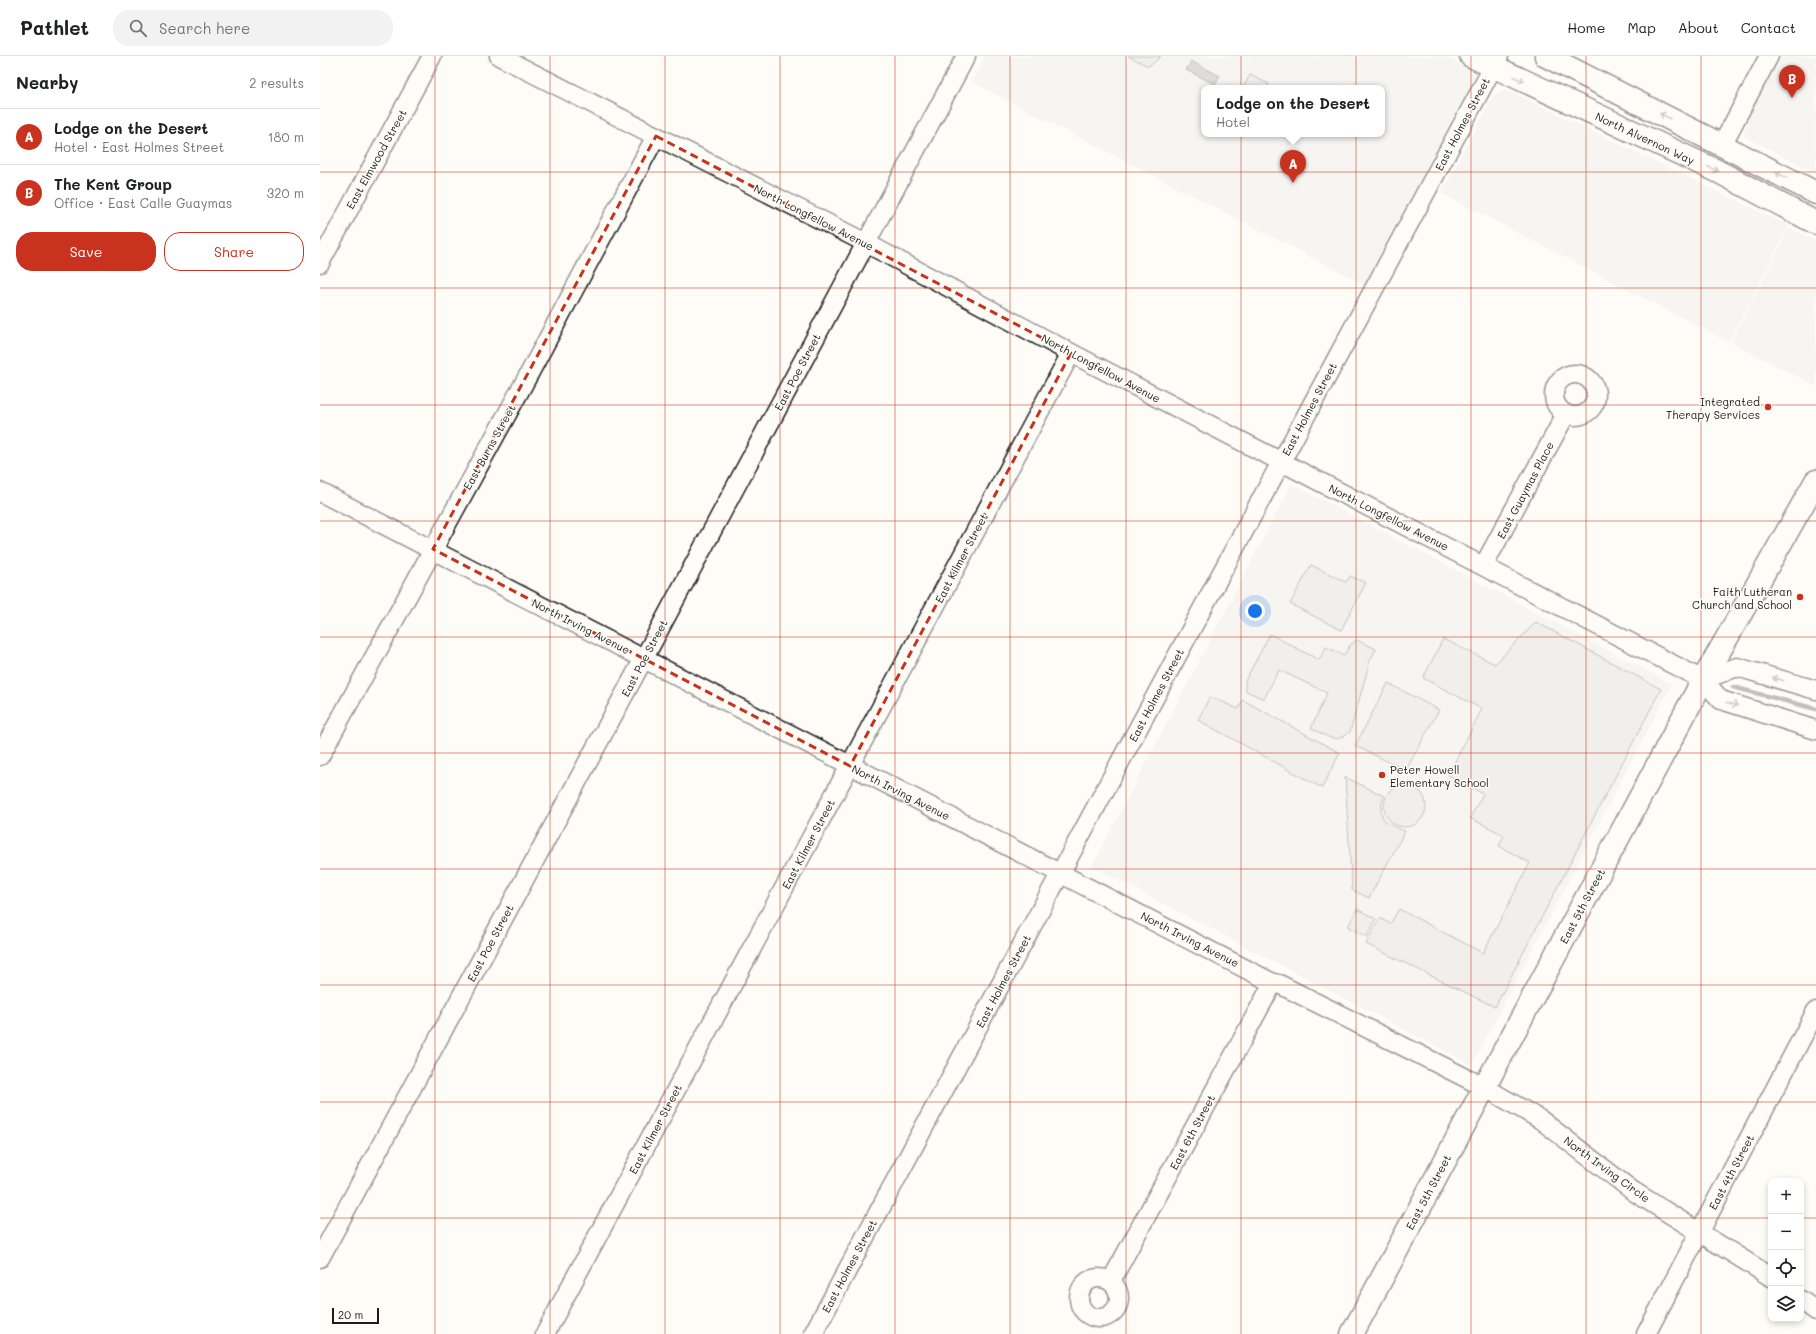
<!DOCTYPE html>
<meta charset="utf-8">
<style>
:root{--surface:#fff;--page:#f2f2f2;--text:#202124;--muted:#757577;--line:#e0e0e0;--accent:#c8321e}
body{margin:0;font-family:Mali,sans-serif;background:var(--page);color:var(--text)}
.controls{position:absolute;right:12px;bottom:12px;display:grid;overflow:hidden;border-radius:8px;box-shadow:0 2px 6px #0003}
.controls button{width:36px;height:36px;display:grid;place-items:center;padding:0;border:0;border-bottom:1px solid var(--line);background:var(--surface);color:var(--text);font:20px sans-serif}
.scale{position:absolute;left:12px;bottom:10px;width:47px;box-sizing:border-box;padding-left:4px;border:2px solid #1c1c1c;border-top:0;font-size:11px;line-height:14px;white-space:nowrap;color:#1c1c1c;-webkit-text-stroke:3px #fdfcf7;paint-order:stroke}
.you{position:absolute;left:935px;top:555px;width:14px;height:14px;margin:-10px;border:3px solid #fff;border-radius:50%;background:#1a73e8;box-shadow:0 0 0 6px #1a73e833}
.badge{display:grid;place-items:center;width:26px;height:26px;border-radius:50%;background:var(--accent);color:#fff;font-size:13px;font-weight:700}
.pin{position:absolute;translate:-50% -33px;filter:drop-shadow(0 1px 2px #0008)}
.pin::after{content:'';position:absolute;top:21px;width:14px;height:12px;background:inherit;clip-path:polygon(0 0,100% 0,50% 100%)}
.popup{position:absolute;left:881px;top:29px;width:184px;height:52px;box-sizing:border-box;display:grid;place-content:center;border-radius:8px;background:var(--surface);filter:drop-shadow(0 1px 3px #0005);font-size:13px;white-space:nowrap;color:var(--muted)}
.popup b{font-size:15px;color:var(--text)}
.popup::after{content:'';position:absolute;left:50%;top:100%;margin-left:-8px;border:8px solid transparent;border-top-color:var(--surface)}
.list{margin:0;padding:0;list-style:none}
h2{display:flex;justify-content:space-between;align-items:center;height:52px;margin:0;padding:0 16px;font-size:17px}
h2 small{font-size:13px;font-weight:400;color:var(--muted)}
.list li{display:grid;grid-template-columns:26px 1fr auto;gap:12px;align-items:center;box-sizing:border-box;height:56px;padding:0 16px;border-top:1px solid var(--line)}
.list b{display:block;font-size:15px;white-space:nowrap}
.list p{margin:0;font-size:13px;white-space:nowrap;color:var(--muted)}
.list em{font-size:13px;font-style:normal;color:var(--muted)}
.actions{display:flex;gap:8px;padding:12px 16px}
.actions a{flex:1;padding:9px 0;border:1px solid var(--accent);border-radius:16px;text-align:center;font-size:14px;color:var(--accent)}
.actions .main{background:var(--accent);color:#fff}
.icon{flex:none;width:22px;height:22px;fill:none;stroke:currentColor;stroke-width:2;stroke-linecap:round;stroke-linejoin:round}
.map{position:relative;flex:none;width:1496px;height:1278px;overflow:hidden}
header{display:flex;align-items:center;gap:24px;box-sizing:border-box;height:56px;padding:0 20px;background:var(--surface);border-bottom:1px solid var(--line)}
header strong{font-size:19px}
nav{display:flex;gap:22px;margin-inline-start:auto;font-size:14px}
.search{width:280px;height:36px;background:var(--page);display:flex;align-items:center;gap:10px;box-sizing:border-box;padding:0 14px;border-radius:16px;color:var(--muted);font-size:15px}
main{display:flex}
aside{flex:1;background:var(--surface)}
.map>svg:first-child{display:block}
</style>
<header>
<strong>Pathlet</strong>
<div class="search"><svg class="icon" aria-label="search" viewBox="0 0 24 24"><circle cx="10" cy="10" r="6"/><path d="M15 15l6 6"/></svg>Search here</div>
<nav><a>Home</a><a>Map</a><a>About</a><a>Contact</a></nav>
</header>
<main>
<aside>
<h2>Nearby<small>2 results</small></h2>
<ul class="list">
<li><span class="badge">A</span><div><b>Lodge on the Desert</b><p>Hotel · East Holmes Street</p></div><em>180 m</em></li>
<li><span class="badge">B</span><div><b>The Kent Group</b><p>Office · East Calle Guaymas</p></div><em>320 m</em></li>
</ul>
<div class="actions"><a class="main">Save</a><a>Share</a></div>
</aside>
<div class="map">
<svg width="1496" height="1278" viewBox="0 0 1496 1278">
<rect width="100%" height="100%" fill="#fdfcf7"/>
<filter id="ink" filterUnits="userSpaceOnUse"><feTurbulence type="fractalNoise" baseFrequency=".025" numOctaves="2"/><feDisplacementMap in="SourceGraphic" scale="8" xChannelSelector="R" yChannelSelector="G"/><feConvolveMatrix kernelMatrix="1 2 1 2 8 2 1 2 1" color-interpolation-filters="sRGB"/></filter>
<g filter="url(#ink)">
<g fill="#eeede9" fill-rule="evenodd">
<path d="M666,0h458l33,17 -113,211 -392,-202zM884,32h178v46h-178z"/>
<path d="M1458,0h38v117l-72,-37 6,-22z"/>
<path d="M1187,34l282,136 -60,116 -288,-149 53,-98z"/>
<path d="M1470,172l26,13v145l-85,-44z"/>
<path d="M972,428l380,200 -200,381 -380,-199z"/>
</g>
<g fill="#e0dfdb" stroke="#7e7e7c">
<path d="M808,0h33l-9,8 -4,2z"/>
<path d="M930,19l19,9 -2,4h-24z"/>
<path d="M991,509l35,17 4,-6 16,7 -25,47 -51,-26z"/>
<path d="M1216,566l125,67 -166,318 -129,-63 14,-26 10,6 9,-15 84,44 47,-90 -31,-17 5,-11 -34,-17 13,-24 -35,-19 34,-66 -59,-31 20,-39 52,25z"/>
<path d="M950,578l49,26 7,-13 18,8 6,-10 7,-5 19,9 -6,12 -20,71c-15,13 -23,4 -39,-4l16,-35 -48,-23 -15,29 -18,-8 -1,-10z"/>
<path d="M1068,627l51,27 -33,60 -51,-24z"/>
<path d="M890,640l28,13 5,-9 97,53 -18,35 -124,-68z"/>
<path d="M1025,721l39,19c-8,22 1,28 21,35l-36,67 -17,-8z"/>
<circle cx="1085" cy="750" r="21"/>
<path d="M1037,853l19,10 -9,18 -19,-10z"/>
</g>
<path fill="#b7b6b2" stroke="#797876" d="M871,5l29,15 -5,8 -29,-14z"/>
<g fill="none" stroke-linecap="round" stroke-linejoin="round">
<path stroke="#797876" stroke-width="4.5" d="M1413,631l83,22"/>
<g stroke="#1c1c1c" stroke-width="21">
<g id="minor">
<path d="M179,0l367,187 205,110 632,327 18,20 95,30"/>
<path d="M1402,89l47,-89"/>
<path d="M0,207l112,-207"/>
<circle cx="1255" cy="339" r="21"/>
<path d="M0,436l953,491 6,1 205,103 57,33 92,71 138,86"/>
<path d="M1164,509l82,-151"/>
<path d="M1383,624l34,-13 79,23"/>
<path d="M0,700l209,-382 127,-238"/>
<path d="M0,1202l324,-600 322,-602"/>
<circle cx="779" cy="1242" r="20"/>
<path d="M791,1225l162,-298"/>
<path d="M1481,1244l15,11"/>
<path d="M225,1278l526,-981"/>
<path d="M493,1278l686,-1278"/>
<path d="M1326,1278l170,-323"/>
</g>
</g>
<g stroke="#1c1c1c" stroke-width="25">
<path id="tertiary" d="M1032,1278l351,-654 113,-199"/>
</g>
<g stroke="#1c1c1c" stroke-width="25">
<g id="primary">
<path d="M1151,0l246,115 99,52"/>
<path d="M1226,0l270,137"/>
</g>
</g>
<use href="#minor" stroke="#fdfcf7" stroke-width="18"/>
<use href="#tertiary" stroke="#fdfcf7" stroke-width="22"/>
<use href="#primary" stroke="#fdfcf7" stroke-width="22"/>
</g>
<defs><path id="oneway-shaft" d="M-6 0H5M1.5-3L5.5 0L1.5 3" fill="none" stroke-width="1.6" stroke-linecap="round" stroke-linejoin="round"/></defs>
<g stroke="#989794">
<use href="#oneway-shaft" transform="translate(1199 23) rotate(25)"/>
<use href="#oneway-shaft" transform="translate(1345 60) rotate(-153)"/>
<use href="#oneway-shaft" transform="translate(1393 113) rotate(25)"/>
<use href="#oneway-shaft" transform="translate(1461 119) rotate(-153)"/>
<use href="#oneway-shaft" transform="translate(1458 623) rotate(-164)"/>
<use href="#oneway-shaft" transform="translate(1412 648) rotate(17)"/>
</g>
</g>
<path d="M0 0H1496V1278H0ZM336,80l415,217 -221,413 -417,-217z" fill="#fdfcf7" fill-opacity=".55" fill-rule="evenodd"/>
<path fill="none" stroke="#c8321e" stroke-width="3" stroke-dasharray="8 5" stroke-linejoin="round" d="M336,80l415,217 -221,413 -417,-217z"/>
<path fill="none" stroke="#c8321e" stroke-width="1" stroke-opacity="0.55" d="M115,0v1278M230,0v1278M345,0v1278M460,0v1278M575,0v1278M690,0v1278M806,0v1278M921,0v1278M1036,0v1278M1151,0v1278M1266,0v1278M1381,0v1278M0,116h1496M0,232h1496M0,349h1496M0,465h1496M0,581h1496M0,697h1496M0,813h1496M0,929h1496M0,1046h1496M0,1162h1451M1481,1162h15"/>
<g fill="#c8321e" stroke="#fdfcf7" stroke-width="1.5">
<circle cx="1448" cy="351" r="4"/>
<circle cx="1480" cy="541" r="4"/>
<circle cx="1062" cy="719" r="4"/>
</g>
<g text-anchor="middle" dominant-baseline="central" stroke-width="3" stroke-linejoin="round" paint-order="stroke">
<g font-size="11" fill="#1c1c1c" stroke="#fdfcf7">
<text transform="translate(1142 68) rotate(-62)">East Holmes Street</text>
<text transform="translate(1325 82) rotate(25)">North Alvernon Way</text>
<text transform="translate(56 103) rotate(-61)">East Elmwood Street</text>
<text transform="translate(494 161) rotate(27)">North Longfellow Avenue</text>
<text transform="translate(781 312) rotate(28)">North Longfellow Avenue</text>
<text transform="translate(477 316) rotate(-62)">East Poe Street</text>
<text transform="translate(989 353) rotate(-62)">East Holmes Street</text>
<text transform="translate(169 391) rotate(-61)">East Burns Street</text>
<text transform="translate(1205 434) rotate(-62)">East Guaymas Place</text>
<text transform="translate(1069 461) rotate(27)">North Longfellow Avenue</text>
<text transform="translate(641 502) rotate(-62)">East Kilmer Street</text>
<text transform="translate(261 570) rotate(27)">North Irving Avenue</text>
<text transform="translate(324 602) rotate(-62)">East Poe Street</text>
<text transform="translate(836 639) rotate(-62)">East Holmes Street</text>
<text transform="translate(581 736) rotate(27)">North Irving Avenue</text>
<text transform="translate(488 788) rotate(-62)">East Kilmer Street</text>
<text transform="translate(1262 850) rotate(-62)">East 5th Street</text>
<text transform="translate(870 883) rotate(27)">North Irving Avenue</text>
<text transform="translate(170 887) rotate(-62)">East Poe Street</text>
<text transform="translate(683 925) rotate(-62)">East Holmes Street</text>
<text transform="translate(335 1073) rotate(-62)">East Kilmer Street</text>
<text transform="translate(872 1076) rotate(-62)">East 6th Street</text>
<text transform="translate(1287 1113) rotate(36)">North Irving Circle</text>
<text transform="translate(1411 1116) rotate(-62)">East 4th Street</text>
<text transform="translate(1108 1136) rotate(-62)">East 5th Street</text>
<text transform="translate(529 1210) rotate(-62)">East Holmes Street</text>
</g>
<g font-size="11" fill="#1c1c1c" stroke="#fdfcf7" text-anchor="end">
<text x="1440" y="345">Integrated<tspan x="1440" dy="13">Therapy Services</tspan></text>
<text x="1472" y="535">Faith Lutheran<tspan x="1472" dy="13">Church and School</tspan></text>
<text x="1070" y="713" text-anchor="start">Peter Howell<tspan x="1070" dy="13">Elementary School</tspan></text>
</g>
</g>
</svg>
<div class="controls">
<button>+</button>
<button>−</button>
<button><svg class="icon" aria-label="locate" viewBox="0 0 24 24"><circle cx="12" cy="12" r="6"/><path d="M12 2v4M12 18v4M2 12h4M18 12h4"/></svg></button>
<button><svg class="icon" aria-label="layers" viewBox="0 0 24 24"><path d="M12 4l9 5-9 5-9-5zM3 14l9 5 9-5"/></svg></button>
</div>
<div class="scale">20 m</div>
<div class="you"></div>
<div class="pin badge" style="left:973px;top:127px">A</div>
<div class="popup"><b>Lodge on the Desert</b>Hotel</div>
<div class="pin badge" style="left:1472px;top:42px">B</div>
</div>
</main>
